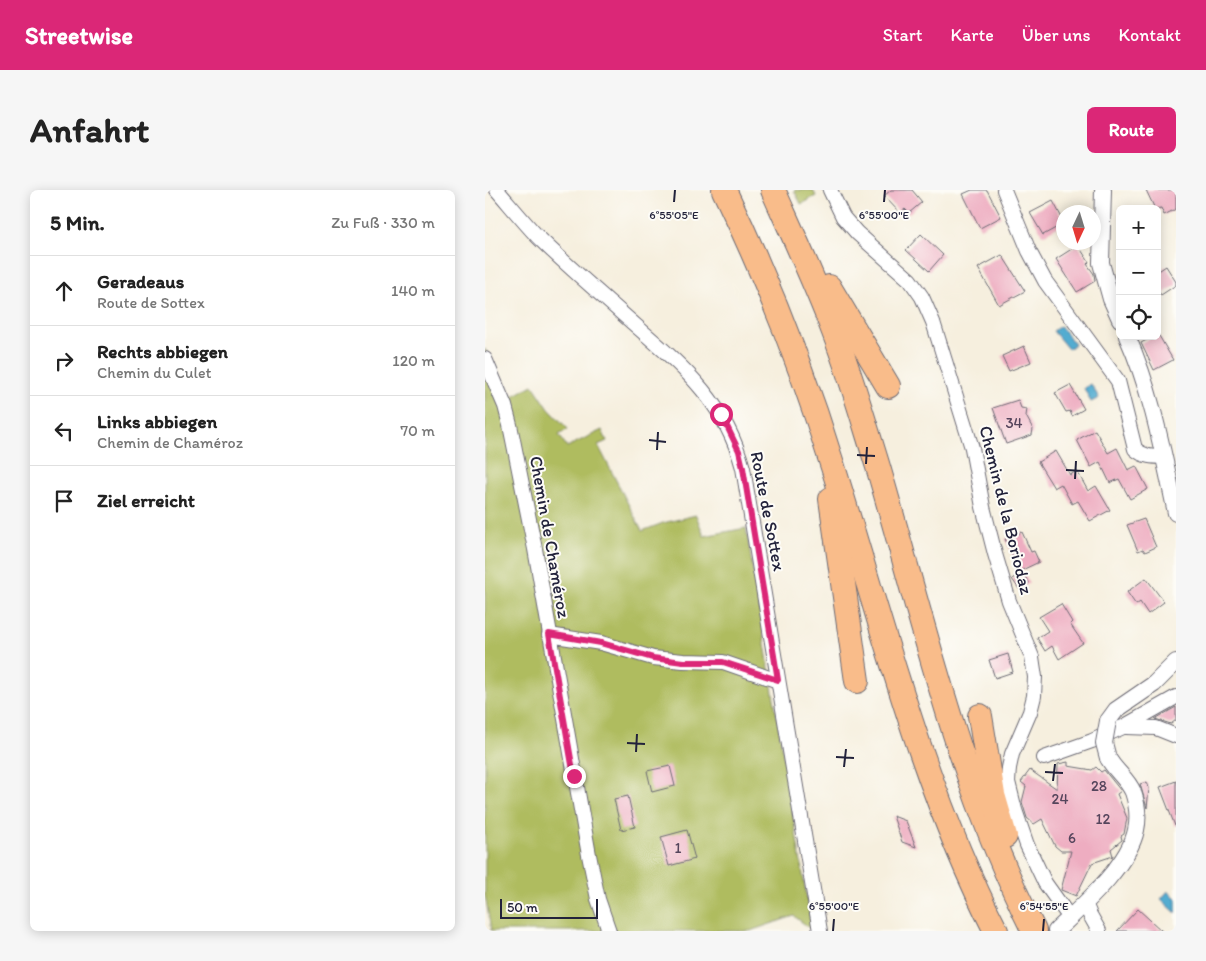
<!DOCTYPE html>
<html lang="de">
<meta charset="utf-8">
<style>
:root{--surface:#fff;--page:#f6f6f6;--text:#222;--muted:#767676;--line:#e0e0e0;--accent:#db2777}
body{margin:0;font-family:Itim,sans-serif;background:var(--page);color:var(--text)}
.controls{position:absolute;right:15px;top:15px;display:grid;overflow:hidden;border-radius:8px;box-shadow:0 2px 12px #0003}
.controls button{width:45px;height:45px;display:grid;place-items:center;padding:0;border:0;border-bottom:1px solid var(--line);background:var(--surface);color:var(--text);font:25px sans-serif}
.compass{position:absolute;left:571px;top:15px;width:45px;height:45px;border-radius:50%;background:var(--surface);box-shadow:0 2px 12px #0003;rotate:184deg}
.scale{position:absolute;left:15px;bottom:12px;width:98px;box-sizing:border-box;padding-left:5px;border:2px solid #22223b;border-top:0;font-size:14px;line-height:18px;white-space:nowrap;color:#22223b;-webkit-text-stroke:4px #fdfcf7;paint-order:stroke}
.stop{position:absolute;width:15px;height:15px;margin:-11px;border:4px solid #db2777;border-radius:50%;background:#fff}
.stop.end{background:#db2777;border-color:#fff;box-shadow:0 1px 5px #0008}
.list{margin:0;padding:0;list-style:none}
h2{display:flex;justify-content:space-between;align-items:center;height:65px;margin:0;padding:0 20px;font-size:21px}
h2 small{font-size:16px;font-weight:400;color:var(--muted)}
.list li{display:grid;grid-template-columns:32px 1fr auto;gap:15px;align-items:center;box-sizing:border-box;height:70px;padding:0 20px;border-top:1px solid var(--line)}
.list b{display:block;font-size:19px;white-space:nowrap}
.list p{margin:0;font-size:16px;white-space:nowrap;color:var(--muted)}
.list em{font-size:16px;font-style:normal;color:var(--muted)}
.icon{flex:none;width:28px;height:28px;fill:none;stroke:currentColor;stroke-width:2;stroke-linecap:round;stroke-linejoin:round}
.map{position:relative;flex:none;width:691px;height:741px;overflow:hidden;border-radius:8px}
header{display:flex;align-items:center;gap:30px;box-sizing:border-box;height:70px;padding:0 25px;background:var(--accent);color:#fff}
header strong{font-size:24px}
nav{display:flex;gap:28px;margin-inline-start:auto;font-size:18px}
.intro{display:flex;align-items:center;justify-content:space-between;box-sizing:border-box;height:120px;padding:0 30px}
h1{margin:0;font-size:35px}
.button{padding:12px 22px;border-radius:8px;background:var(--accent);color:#fff;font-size:18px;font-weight:700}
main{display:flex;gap:30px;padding:0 30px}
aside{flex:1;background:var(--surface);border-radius:8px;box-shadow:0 2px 12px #0003}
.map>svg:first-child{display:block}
</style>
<header>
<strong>Streetwise</strong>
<nav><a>Start</a><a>Karte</a><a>Über uns</a><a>Kontakt</a></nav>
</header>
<div class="intro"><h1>Anfahrt</h1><a class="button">Route</a></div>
<main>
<aside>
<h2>5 Min.<small>Zu Fuß · 330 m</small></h2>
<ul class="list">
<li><svg class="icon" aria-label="ahead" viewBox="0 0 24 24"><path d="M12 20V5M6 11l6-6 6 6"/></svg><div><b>Geradeaus</b><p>Route de Sottex</p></div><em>140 m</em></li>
<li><svg class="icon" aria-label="right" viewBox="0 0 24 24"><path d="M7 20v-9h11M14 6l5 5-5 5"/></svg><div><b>Rechts abbiegen</b><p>Chemin du Culet</p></div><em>120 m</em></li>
<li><svg class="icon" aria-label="left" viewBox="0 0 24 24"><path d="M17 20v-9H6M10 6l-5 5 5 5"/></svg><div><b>Links abbiegen</b><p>Chemin de Chaméroz</p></div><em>70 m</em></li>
<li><svg class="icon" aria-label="arrive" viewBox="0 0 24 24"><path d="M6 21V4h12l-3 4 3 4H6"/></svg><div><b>Ziel erreicht</b></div></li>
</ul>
</aside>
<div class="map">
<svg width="691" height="741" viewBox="0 0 691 741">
<rect width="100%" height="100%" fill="#fdfcf7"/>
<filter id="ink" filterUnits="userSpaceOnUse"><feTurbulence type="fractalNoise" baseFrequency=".02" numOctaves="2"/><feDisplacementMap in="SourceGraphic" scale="10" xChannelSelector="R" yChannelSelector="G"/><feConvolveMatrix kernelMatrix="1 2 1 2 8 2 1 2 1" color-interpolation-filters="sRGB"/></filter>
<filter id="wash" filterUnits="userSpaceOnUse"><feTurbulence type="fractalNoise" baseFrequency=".0096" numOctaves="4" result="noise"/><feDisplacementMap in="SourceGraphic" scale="20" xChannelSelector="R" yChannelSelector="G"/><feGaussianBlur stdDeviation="1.12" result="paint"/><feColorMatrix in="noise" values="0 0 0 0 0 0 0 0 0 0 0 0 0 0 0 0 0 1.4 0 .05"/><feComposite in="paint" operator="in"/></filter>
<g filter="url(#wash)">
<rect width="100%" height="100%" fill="#f6efde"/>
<g fill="#afbc5e" stroke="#686f4c">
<path d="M309,0h19l3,6 -15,8z"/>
<path d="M0,159l21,51 27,-15 16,24 19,20 -9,6 8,12 35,-17 5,11 -9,4 44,86 21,-8 33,-8 8,21 42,-8 66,402 -18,-14 -44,15h-259l-6,-37z"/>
</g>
<g fill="#53acd0" stroke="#3a6786">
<path d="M575,136l15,18 -7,5 -15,-18z"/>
<path d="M606,194l8,14 -8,4 -7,-14z"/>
<path d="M683,701l8,7v15l-15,-14z"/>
</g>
<g id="blocks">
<g fill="#eeadc1">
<path d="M406,0h21l10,12 -13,11 -4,-4 -5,4 -16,-17z"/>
<path d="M487,0h15l14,27 -21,11 -17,-34z"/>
<path d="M661,0h30v19l-12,6 -3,-7 -6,1z"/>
<path d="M568,11l10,19v4l-20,11 -13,-22z"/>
<path d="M436,44l22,21 -14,16 -23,-21z"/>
<path d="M593,55l11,17 -2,2 7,10 1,7 -18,11 -21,-33z"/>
<path d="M517,65l23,36 -26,14 -21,-37z"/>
<path d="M681,76l10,16v3l-15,10 -4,-5v-18z"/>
<path d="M672,144h1l15,26 -19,10 -13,-27 13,-7h3z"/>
<path d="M539,156l7,16 -22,9 -7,-15z"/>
<path d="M585,195l14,24 -12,7 -2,-5 -4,1 -11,-19z"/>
<path d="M533,210l3,8 6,1 -1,7 7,13 -1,6 -26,9 -13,-36z"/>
<path d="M610,240l13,23 9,-5 11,22 8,-4 12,23 -18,10 -11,-20 -9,4 -10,-21 -9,5 -14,-27z"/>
<path d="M571,261l14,24 7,-4 11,20 8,-5 14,24 -20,11 -12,-20 -6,3 -11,-20 -7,4 -16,-26z"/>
<path d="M659,329l12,28 -11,5 -2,-3 -5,2 -11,-26z"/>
<path d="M537,342l9,20 3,-1 5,11 -19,9 -15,-32z"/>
<path d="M537,382l7,11 -10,6 -7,-10z"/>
<path d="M661,388l18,24 -16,12 -8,-12 -4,3 -9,-13z"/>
<path d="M576,414l11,18 -2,2 13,19 -24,16 -7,-13 -7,5 -8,-13 11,-7 -9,-14z"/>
<path d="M523,464l5,18 -18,6 -6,-18z"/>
<path d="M691,517v13l-5,4 -16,-5z"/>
<path d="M583,572v4l24,4 4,-3 5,5 3,-2 17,21 -4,3 10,24 -3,16 -3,2 1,4 -11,9 2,7 -21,7 -16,33 -15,-6 10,-39h-10l-6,-5 -13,-27 -8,5 -7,-6 -5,-16 4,-16 -5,-4 9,-12 27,19 1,-25z"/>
<path d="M185,576l5,20 -23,6 -5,-21z"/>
<path d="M691,591v45h-1l-15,-39z"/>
<path d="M662,592l2,6 -2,20 -7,-24z"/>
<path d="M143,606l7,31 -14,3 -7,-31z"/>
<path d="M408,626l13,5 10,26 -14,-5z"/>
<path d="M202,640l8,29 -26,7 -8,-29z"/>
<path d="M653,719l24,22h-45z"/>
</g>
</g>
</g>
<g filter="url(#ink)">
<use href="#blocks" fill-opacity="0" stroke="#6c6a74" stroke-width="1"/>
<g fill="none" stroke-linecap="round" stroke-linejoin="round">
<g stroke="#6c6a74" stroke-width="16">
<g id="minor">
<path d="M12,0c13,15 26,31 40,46 25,25 52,48 79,72 55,50 107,85 127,160l77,463"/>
<path d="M345,0l13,27 14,16 53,47 12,17 11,25 39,126 11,59 12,47 14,47 23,56 3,20 -1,19 -4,16 -18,42 -3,14 -1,14 7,28 12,35 18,38 25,35"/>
<path d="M519,0l25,61 16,30 73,100 17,68c9,8 18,8 29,8"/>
<path d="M0,169l20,47 5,19 25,124 54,306 9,44 11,32"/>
<path d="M64,445l52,8 52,15 30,3 40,1 55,19"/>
<path d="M641,537l30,1 20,8"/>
<path d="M559,568l48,-17 31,-14 53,-30"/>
<path d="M600,713l5,12 9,16"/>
</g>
</g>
<g stroke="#6c6a74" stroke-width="18">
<g id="tertiary">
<path d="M618,0l-2,73 10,36 9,20"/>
<path d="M642,146c25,56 36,117 49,177"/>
<path d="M623,531l8,-11 38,-26 22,-22"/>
<path d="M571,741c26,-25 73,-66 80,-101 3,-13 1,-26 -3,-38 -6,-14 -18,-21 -25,-34"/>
</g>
</g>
<g stroke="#6c6a74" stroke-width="26">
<g id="motorway">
<path d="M239,0c43,89 80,182 109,277 49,156 88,318 163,464"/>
<path d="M288,0c21,47 43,94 61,142 17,44 30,90 44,135 46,157 81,317 156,464"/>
<path d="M344,97l59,99"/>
<path d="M346,309l26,182"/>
<path d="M495,526l13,79 12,41"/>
</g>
</g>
<use href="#minor" stroke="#fff" stroke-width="14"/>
<use href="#tertiary" stroke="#fff" stroke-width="16"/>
<use href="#motorway" stroke="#f9bc8a" stroke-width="24"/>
<g stroke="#6c6a74" stroke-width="18" stroke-linecap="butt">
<path id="tertiary-bridge" d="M623,568l-4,-15 4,-22"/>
</g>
<use href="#tertiary-bridge" stroke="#fff" stroke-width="16"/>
</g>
</g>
<g fill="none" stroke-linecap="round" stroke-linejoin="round" filter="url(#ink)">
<path stroke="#db2777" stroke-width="6" d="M89,586l-25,-142 52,9 52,15 30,4h40l55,18 -35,-212 -4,-17 -18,-37"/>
</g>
<path fill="none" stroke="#22223b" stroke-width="2" d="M189,12l1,-12M399,12l1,-12M164,250l17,2M172,260l1,-18M372,265l18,1M381,274l1,-17M581,280l18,1M590,289l1,-18M142,553l18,1M151,562l1,-18M351,567l18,1M359,577l2,-18M560,582l18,1M568,591l2,-17M348,741l1,-12M558,741l1,-12"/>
<g text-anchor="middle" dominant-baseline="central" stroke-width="4" stroke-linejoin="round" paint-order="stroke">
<g font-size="15" fill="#55455c">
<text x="529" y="233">34</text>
<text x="614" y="596">28</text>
<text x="575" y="609">24</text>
<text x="618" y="629">12</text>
<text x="587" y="648">6</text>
<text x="193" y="658">1</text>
</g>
<g font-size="18" fill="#22223b" stroke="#fdfcf7">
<text transform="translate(521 320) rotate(76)">Chemin de la Boriodaz</text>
<text transform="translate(283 321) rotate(79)">Route de Sottex</text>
<text transform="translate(65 347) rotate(80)">Chemin de Chaméroz</text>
</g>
</g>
<g font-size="12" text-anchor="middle" fill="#22223b" stroke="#fdfcf7" stroke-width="4" stroke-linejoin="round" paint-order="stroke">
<text x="189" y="29">6°55'05"E</text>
<text x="399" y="29">6°55'00"E</text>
<text x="349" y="720">6°55'00"E</text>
<text x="559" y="720">6°54'55"E</text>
</g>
</svg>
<div class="controls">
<button>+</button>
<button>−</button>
<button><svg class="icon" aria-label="locate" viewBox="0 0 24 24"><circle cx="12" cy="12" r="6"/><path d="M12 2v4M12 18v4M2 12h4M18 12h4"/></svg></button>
</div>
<svg class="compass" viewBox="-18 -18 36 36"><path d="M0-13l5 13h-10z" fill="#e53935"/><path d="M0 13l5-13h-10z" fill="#767676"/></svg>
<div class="scale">50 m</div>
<div class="stop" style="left:236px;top:224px"></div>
<div class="stop end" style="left:89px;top:586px"></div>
</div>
</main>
